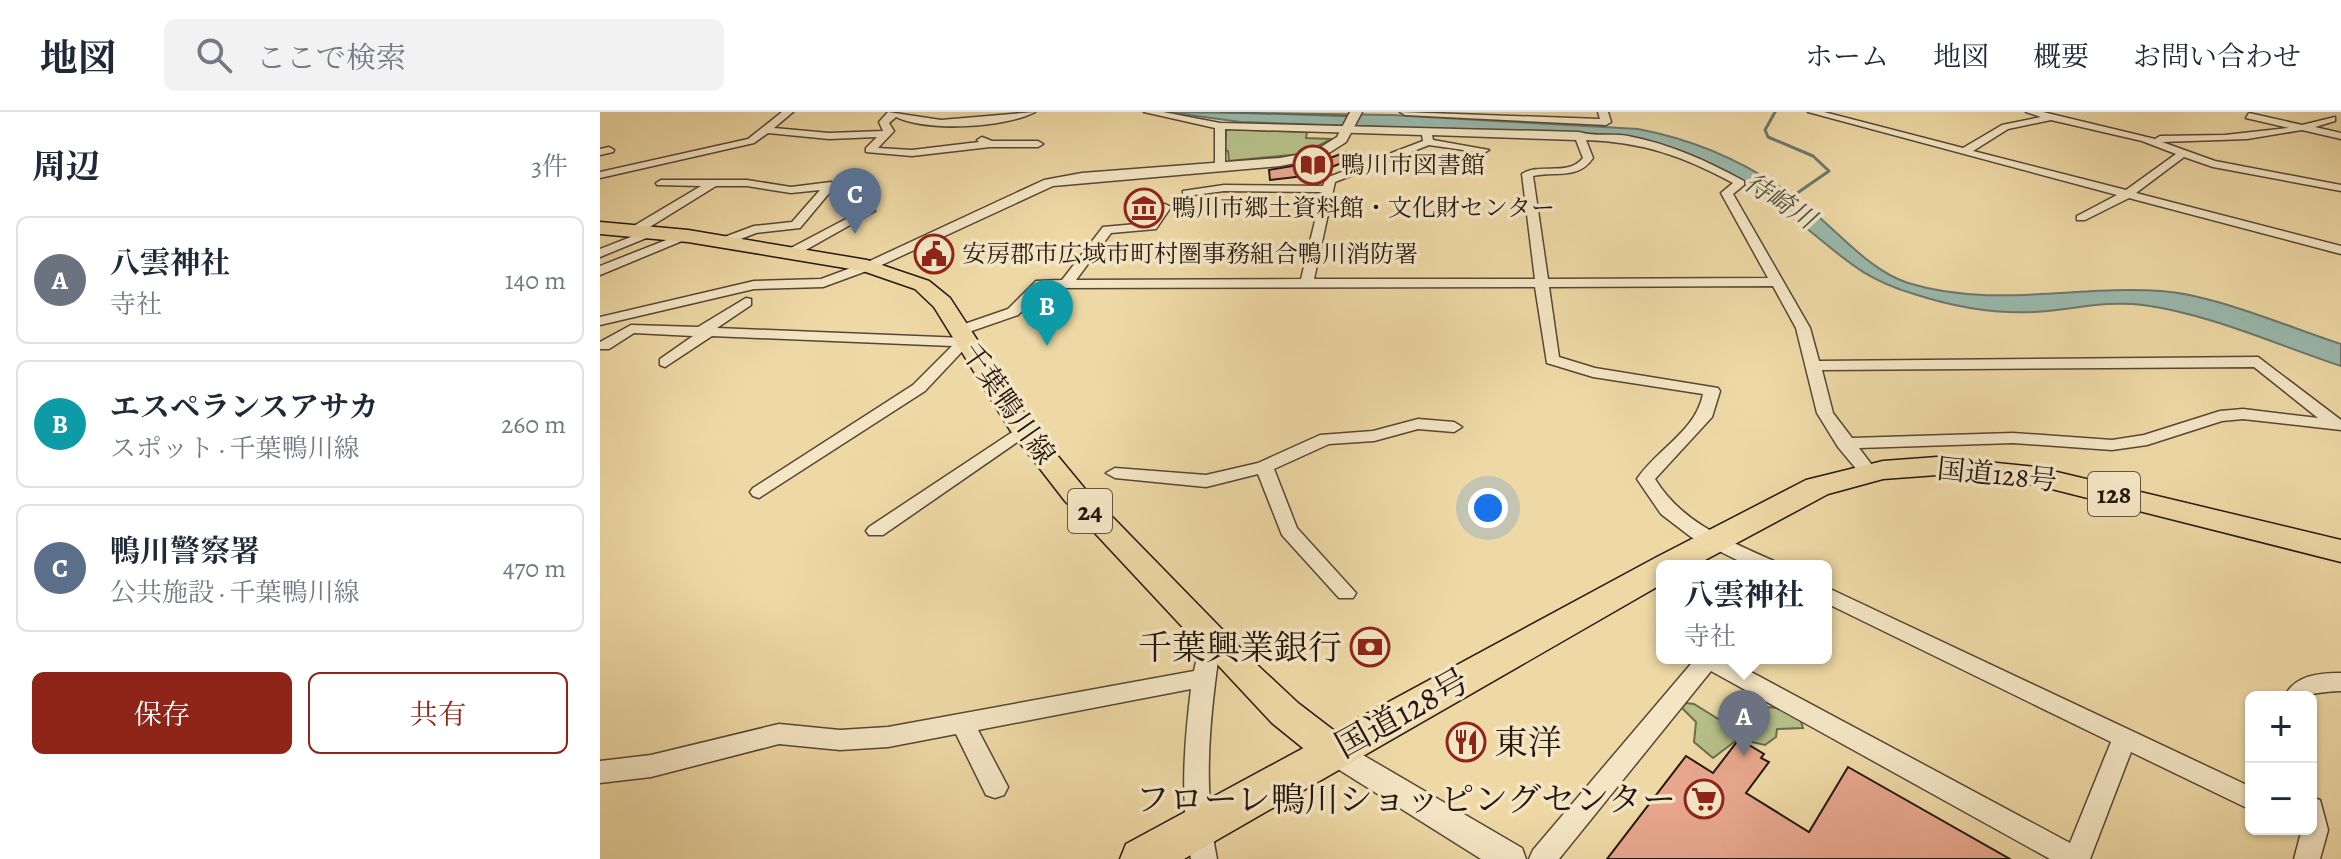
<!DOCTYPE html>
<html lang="ja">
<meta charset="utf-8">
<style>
:root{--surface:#fff;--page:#f2f2f3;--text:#1f2937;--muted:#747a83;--line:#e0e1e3;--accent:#8f2418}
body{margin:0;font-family:Alegreya,"Noto Serif JP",serif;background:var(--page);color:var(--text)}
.controls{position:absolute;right:24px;bottom:24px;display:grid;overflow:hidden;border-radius:12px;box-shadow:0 2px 6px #0004}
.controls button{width:72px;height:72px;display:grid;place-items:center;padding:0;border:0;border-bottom:2px solid var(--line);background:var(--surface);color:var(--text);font:40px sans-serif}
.you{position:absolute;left:888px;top:396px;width:28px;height:28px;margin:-20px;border:6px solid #fff;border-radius:50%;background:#1a73e8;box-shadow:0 0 0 12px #1a73e833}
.badge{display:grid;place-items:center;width:52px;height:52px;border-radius:50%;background:var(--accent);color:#fff;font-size:26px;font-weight:700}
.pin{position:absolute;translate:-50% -66px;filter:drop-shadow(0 2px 4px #0008)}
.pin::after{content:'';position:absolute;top:42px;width:28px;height:24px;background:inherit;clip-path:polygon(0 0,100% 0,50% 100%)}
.popup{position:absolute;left:1056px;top:448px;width:176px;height:104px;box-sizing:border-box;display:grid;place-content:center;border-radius:12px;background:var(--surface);filter:drop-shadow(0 2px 6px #0005);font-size:26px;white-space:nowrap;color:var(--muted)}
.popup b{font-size:30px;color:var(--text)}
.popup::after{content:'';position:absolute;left:50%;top:100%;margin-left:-16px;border:16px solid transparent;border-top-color:var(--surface)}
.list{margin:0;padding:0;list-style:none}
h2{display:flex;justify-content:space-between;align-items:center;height:104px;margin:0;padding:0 32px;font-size:34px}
h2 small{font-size:26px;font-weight:400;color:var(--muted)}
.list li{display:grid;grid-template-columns:52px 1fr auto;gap:24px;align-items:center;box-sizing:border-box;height:128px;margin:0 16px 16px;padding:0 16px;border:2px solid var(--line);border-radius:12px}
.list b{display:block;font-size:30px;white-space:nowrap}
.list p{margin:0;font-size:26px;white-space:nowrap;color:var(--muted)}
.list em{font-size:26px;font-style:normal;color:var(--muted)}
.actions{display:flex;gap:16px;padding:24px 32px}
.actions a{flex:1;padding:18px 0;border:2px solid var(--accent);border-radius:12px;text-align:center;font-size:28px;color:var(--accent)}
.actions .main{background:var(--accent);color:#fff}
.icon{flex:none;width:44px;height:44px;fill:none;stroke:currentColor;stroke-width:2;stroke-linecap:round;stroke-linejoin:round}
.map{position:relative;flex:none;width:1741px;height:747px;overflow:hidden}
header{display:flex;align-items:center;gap:48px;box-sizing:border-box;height:112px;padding:0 40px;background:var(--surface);border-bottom:2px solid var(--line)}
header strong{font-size:38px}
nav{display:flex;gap:44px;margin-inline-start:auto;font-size:28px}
.search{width:560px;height:72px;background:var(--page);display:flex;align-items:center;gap:20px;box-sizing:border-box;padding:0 28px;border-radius:12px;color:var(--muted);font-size:30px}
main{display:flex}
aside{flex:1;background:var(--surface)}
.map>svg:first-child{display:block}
</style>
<header>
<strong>地図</strong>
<div class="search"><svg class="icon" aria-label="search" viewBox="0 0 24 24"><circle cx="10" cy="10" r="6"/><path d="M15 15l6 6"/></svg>ここで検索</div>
<nav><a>ホーム</a><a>地図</a><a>概要</a><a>お問い合わせ</a></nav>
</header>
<main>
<aside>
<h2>周辺<small>3件</small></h2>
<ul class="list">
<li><span class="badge" style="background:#6b7280">A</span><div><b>八雲神社</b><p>寺社</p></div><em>140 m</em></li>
<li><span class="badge" style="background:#0f9aa8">B</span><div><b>エスペランスアサカ</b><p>スポット · 千葉鴨川線</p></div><em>260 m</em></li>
<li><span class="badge" style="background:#5c6f8a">C</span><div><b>鴨川警察署</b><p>公共施設 · 千葉鴨川線</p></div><em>470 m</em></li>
</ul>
<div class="actions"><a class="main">保存</a><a>共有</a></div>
</aside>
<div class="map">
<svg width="1741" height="747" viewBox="0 0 1741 747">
<rect width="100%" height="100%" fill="#eed9a6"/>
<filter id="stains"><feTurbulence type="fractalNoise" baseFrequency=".0025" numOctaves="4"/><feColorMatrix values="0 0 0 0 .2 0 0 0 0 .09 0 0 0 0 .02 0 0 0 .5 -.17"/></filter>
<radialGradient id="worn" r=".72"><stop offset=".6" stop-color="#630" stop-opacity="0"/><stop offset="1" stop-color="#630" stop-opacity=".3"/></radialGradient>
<g fill="#b6c088" stroke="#6d6b4c" stroke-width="2">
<path d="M626,17l81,3 -1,6 26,1 -30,15 -73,7 -1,-10 -3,-1z"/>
<path d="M1086,591l8,1 42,26c33,-14 13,-34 63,-15l4,13 -26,1 -1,8 -11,8 -27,-6 -25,19 -19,-16 2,-20 -14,-14z"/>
</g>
<path fill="#9ab9ad" stroke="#6b786e" stroke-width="2" d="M567,0l225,3 246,14c64,12 123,40 174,82 29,24 59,60 96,72 85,26 167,2 253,8 55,4 127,36 180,53v22c-64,-21 -131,-52 -198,-61 -37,-5 -72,5 -109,7 -39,2 -83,-6 -120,-18 -57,-17 -73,-40 -117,-73 -55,-41 -111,-75 -179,-86l-377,-13z"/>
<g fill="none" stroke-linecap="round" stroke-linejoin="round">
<path stroke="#5f685e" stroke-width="2" d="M620,0l126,4"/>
<path stroke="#6b786e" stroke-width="3" d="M1175,0l-10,18 3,7 45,19 16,15 -39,27"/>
</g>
<g fill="#e8a78e" stroke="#241610" stroke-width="2">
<path d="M746,40l3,8 -22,9 3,4 -60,7 -1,-10 53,-9z"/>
<path d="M1139,627l25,15 -3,4 8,4 -23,31 63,39 39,-65 162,92h-403l79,-103 27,17z"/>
</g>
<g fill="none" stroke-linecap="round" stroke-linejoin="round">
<g stroke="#564736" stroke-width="3">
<g id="minor">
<path d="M182,0h11l-19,16 55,5 54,-2 -4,-9 9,-10 53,8 94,-8c-30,16 -108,20 -139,5l-7,6 5,8 -16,17 34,2 67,-8 -2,-2 5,-3 10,4h46l5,3 -5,3h-48l-78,9 -46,-4v-4l11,-11 -48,2 -61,-6 -14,10 -154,35v-6l148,-33z"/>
<path d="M544,0h19l57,11 359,9c15,5 33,1 49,4 42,8 79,25 116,45v4l-11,9 77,134 9,33 439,-4 83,63v10l-98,-11 -21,2 -75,24 -35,5 -99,-7 -154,5 19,25 -9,5 -6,-1 -25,-30 -21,-34 -21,-85 -23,-42 -224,1 10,70 36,11 123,20 2,3 -8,26 -57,62c27,44 74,62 119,82l3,5h-28l-58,-29 -30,-23 -24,-35c20,-30 59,-48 66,-85l-110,-17 -46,-14 -12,-76 -490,1 -27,27 -55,19h-10v-6l55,-19 28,-28 26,-1 41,-53 45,-4 13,-18 4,-1 6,3 -15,22 -45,4 -35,47 225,-1 21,-87 -98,-1 -37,5 -4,-1v-4l41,-6 99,1 3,-8 97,-37 -1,-6 -197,-6v38l-5,3 -5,-3v-39zM832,23l144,5 7,18c-15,19 -43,4 -61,16l13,105h-221l21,-97 94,-37 55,8 5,-3 -56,-10zM986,28c57,2 97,16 147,43l-12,10 47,85 -220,1 -15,-103c23,-5 45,4 60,-18zM1654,255l64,51 -75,-9 -23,2 -76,24 -32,5 -99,-7 -161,5 -19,-25 -11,-43z"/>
<path d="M800,0l200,7 -2,-7h10l3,10 -5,3 -201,-10z"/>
<path d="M1208,0h16l139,36 39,-23 39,-8 -15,-5h17l112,27 5,-3 65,-1 64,-7 -43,-10 3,-5 53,12 33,-8v4l-20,6 26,6v6l-39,-9 -55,9 -85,3 53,19 126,24v6l-128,-24 -29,-10 -48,36 205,53v8l-212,-56 -44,22h-8v-4l40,-21zM1451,8l91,21 34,13 -50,36 -153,-39 35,-22z"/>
<path d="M9,35l5,3 -1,2 -13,3v-6z"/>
<path d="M61,68h86l44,7 40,-5 5,3 -36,43 -44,5 -33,13 -4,-1v-6l35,-13 38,-4 28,-32 -29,3 -44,-7h-31l-76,47h-8v-6l69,-41 -44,-1 -1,-2z"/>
<path d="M256,91h8l11,8 -80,45h-8v-6l74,-39 -7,-6z"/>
<path d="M46,119l10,3 -56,23v-8z"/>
<path d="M84,121l10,3 -94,39v-9z"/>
<path d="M267,150l6,4 -1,3 -49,18 -69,2 -154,36v-8l154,-36 67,-2z"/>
<path d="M146,186l5,1v6l-34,23 247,10 7,4 -46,49 -166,107 -6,-2 -3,-4 3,-4 160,-103 39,-39 -240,-10 -47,31 -5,-2v-6l33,-23 -59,-3 -25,16h-9v-7l31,-17 67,2z"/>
<path d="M818,307l36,3 8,5 -8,5 -36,-3 -44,12 -45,3 -55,25 23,59 59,65 -3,5h-14l-57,-63 -24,-61 -52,13 -91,-9 -9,-5 9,-5 91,7 52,-12 62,-28 53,-4z"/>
<path d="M423,313l6,1 2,4 -2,4 -146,101h-14l-3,-4 3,-4z"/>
<path d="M1226,475l425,200v23l-120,-58 -41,107h-40l-339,-188 -152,188h-30l4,-9 163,-192h29l345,185 41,-101 -285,-139z"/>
<path d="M610,520l8,2 3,6c-11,73 -19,147 -4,219h-26c-11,-57 -7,-113 0,-170l-213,41 30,57 -4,8 -9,3 -9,-3 -30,-61 -68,13 -48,3 -61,-6 -128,33 -51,6v-22l51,-6 128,-31 61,6 48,-3 306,-56 8,-37z"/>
<path d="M1741,561v18c-21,0 -37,6 -57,6 11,-22 35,-24 57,-24z"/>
<path d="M1711,685l9,3 8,30 -8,29h-26l8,-30h9z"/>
</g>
</g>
<g stroke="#564736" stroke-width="3">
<g id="tertiary">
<path d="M750,0h12l-16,30 -25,16 -41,8 -227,20 -180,83 -14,-3 185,-86 38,-7 198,-15 33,-6 24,-15z"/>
<path d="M732,625l190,111 4,11h-45l-159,-100 -5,-9 5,-9z"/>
</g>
</g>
<g stroke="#241610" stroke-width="3">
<path id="primary" d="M0,110l88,8 179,30 62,21 21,17 83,128 52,63 167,171 46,43 47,36 6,11 -6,11 -13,5 -13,-5 -47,-38 -207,-222 -55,-71 -76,-123 -19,-18 -52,-18 -175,-29 -88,-8z"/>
</g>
<g stroke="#241610" stroke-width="3">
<path id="trunk" d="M1337,345l99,10 305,73v22l-305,-77 -99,-10 -54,4 -55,15 -134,72h-32v18l-478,275h-64l6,-15 529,-286 151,-78 77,-19z"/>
</g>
<use href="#minor" fill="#f4e6c5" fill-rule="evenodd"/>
<use href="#tertiary" fill="#f4e6c5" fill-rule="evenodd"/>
<use href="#primary" fill="#eed9a6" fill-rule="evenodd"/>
<use href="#trunk" fill="#eed9a6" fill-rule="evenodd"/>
</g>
<defs>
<g id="library-ring" transform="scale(2)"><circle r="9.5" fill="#f4e6c5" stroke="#8f2418" stroke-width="1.5"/><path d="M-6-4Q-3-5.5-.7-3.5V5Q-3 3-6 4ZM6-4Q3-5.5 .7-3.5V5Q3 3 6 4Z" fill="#8f2418"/></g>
<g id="museum-ring" transform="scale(2)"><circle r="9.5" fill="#f4e6c5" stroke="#8f2418" stroke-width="1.5"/><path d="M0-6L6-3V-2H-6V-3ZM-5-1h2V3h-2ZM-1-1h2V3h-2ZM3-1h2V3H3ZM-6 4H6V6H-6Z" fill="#8f2418"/></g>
<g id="civic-ring" transform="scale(2)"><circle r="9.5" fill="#f4e6c5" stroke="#8f2418" stroke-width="1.5"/><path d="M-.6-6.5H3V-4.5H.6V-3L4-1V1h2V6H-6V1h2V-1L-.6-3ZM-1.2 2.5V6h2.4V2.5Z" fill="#8f2418"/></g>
<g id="bank-ring" transform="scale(2)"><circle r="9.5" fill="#f4e6c5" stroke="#8f2418" stroke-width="1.5"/><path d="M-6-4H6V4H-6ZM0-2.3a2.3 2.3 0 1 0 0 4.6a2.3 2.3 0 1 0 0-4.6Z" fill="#8f2418"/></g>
<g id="restaurant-ring" transform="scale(2)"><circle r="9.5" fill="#f4e6c5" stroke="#8f2418" stroke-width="1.5"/><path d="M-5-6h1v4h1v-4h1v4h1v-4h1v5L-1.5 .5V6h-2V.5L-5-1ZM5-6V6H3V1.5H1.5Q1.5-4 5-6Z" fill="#8f2418"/></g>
<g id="supermarket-ring" transform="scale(2)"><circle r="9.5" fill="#f4e6c5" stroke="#8f2418" stroke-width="1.5"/><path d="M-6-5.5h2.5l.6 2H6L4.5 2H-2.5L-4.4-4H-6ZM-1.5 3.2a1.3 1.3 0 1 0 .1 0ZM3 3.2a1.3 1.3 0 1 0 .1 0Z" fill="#8f2418"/></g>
</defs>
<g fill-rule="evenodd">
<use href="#library-ring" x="713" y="53"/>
<use href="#museum-ring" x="544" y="96"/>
<use href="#civic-ring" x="334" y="142"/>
<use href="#bank-ring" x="770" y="535"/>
<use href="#restaurant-ring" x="866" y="630"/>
<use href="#supermarket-ring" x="1104" y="687"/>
</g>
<g text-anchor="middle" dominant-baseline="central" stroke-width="7" stroke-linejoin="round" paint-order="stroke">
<g font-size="24" fill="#241610" stroke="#f4e6c5" text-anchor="start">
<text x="741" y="53">鴨川市図書館</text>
<text x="572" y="96">鴨川市郷土資料館・文化財センター</text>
<text x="362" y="142">安房郡市広域市町村圏事務組合鴨川消防署</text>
</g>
<g font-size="26" font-style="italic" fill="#4d4f47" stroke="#f4e6c5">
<text transform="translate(1180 89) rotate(33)">待崎川</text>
</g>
<g fill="#f4e6c5" stroke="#625446" stroke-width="2">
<rect x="1488" y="360" width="52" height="44" rx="6"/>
<rect x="468" y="377" width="44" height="44" rx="6"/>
</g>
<g font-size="26" font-weight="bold" fill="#241610">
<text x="1514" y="382">128</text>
<text x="490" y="399">24</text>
</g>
<g font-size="28" fill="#241610" stroke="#f4e6c5">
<text transform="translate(408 292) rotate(55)">千葉鴨川線</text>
<text transform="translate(1397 363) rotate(6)">国道128号</text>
</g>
<g font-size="34" fill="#241610" stroke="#f4e6c5" text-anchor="end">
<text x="742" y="535">千葉興業銀行</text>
<text x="894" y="630" text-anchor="start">東洋</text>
<text x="1076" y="687">フローレ鴨川ショッピングセンター</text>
</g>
<g font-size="34" fill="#241610" stroke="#f4e6c5">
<text transform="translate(802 601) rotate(-29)">国道128号</text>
</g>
</g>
<rect width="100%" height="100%" filter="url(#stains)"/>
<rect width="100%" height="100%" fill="url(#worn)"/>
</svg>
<div class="controls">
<button>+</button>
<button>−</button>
</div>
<div class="you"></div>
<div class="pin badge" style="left:1144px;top:644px;background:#6b7280">A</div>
<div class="popup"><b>八雲神社</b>寺社</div>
<div class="pin badge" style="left:447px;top:234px;background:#0f9aa8">B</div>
<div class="pin badge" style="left:255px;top:122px;background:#5c6f8a">C</div>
</div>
</main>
